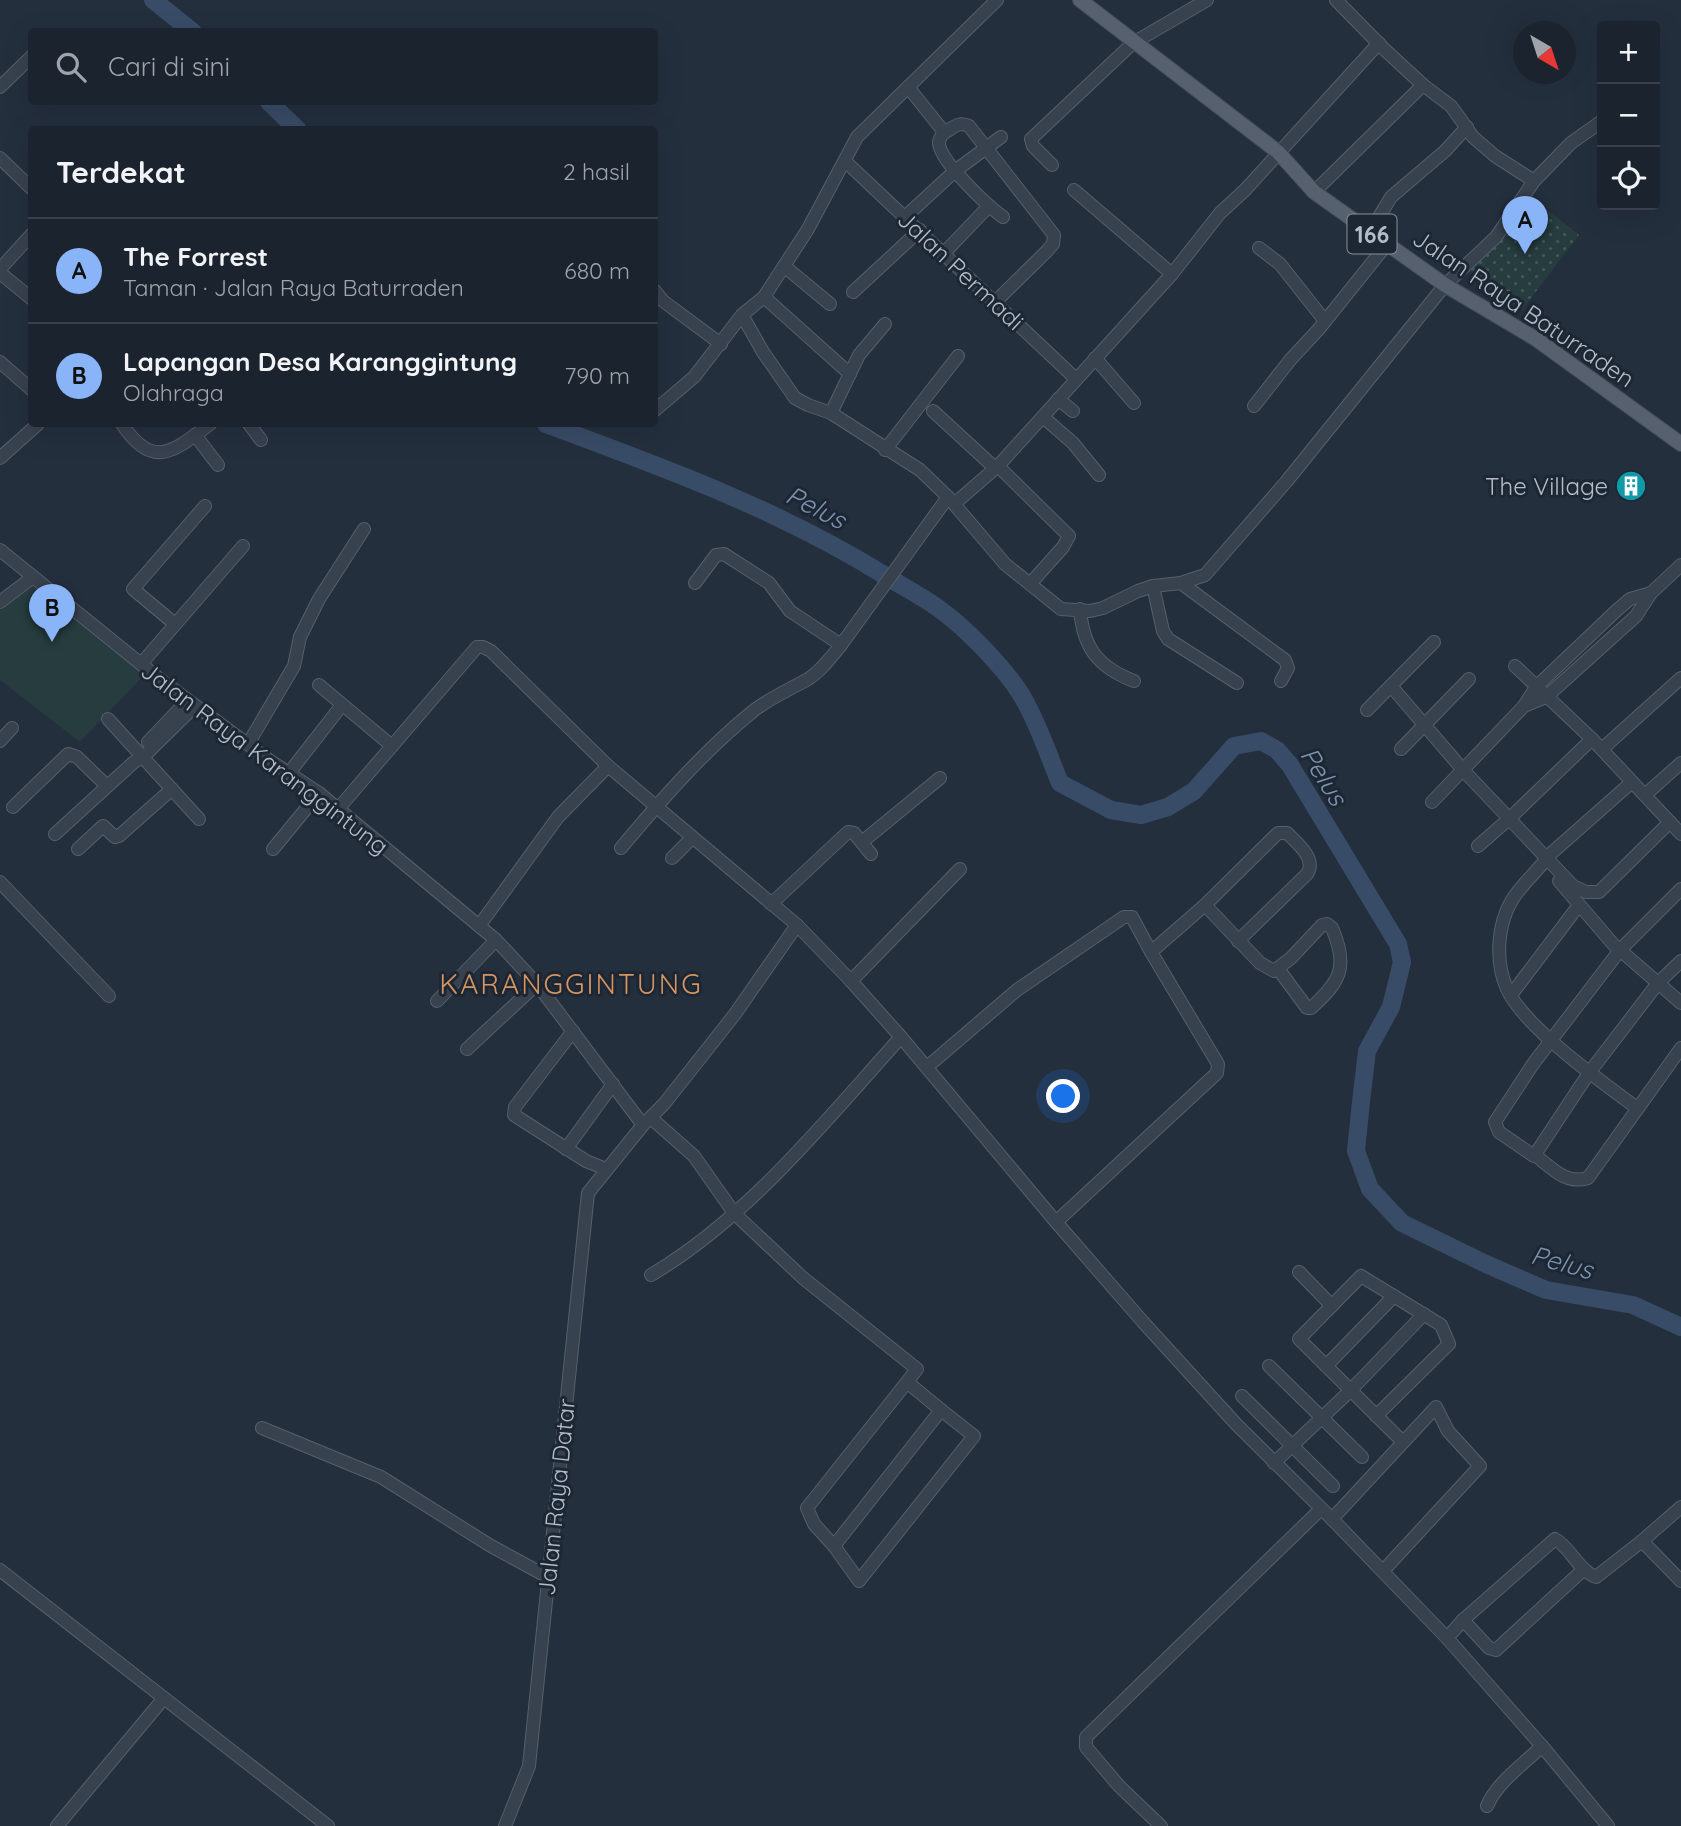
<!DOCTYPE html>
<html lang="id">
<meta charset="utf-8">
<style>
:root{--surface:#1b232e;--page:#282f3a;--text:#f1f3f6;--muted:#a0a4aa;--line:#39404a;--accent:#8ab4f8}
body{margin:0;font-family:Quicksand,sans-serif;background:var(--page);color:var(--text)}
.controls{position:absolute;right:21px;top:21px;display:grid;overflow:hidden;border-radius:7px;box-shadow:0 7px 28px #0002}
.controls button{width:63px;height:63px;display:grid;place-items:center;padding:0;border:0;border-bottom:2px solid var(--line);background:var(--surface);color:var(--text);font:35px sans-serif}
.compass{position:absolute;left:1513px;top:21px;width:63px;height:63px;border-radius:50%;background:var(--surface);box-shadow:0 7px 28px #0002;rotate:141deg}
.you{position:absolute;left:1064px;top:1097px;width:24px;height:24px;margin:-18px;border:5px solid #fff;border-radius:50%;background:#1a73e8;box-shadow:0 0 0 10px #1a73e833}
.badge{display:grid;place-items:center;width:46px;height:46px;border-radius:50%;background:var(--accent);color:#111;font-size:23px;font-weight:700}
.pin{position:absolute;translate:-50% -58px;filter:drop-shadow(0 2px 4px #0008)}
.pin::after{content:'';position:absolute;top:37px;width:24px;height:21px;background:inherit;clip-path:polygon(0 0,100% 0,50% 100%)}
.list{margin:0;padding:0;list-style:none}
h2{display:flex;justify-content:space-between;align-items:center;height:91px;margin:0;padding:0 28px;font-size:30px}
h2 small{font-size:23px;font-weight:400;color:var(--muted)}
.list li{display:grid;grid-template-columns:46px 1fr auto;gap:21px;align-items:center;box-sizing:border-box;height:105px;padding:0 28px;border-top:2px solid var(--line)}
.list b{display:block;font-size:26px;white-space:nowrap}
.list p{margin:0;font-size:23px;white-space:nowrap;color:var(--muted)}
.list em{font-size:23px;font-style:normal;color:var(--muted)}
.icon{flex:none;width:38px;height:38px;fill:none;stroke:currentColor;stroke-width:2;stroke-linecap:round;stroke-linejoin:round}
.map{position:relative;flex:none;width:1681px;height:1826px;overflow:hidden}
.search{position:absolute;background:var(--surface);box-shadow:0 7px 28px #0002;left:28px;top:28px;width:630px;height:77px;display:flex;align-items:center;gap:18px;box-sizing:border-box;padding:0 24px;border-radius:7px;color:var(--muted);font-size:26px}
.panel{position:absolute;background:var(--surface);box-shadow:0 7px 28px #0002;left:28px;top:126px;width:630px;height:301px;border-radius:7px}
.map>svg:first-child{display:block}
</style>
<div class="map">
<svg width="1681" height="1826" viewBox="0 0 1681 1826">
<defs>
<pattern id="park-dots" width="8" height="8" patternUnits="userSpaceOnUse" patternTransform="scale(1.75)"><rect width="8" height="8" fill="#263c3f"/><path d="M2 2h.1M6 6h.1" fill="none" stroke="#435659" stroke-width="1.8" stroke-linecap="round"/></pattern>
</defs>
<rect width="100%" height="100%" fill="#242f3e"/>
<path fill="#263c3f" d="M33,586l112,88 -65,68 -80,-62v-70z"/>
<path fill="url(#park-dots)" d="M1535,200l44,35 -57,75 -52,-38 41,-51 6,2z"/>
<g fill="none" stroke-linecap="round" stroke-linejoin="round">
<g stroke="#394c67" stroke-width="18">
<path d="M153,0l40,32"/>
<path d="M269,102l29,28"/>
<path d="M546,424c116,43 232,85 338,151 18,11 37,21 54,33 28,20 66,59 84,88 16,27 26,58 38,87l51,27 30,5 27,-8 26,-16 40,-45 27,-5 16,9 13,15 108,179 4,18 -11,45 -24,44 -6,51 -5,49 14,38 32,34 84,41 60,26 87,15 48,22"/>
</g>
<g stroke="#565f6c" stroke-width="14">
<g id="minor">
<path d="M1336,0l48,49 39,36 28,21 22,31 22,19 39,25"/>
<path d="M0,87l32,-31"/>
<path d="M908,87l36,45"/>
<path d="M0,158l32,31"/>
<path d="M845,161l231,218"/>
<path d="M1052,165l-19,-19 -2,-7 102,-96 74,-43"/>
<path d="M1074,190l98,84"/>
<path d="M1314,192l109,-107"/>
<path d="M905,217l50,-46 46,-34"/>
<path d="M1370,232l21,-35 54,-46 22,-24"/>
<path d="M1259,248l21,16 45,57"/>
<path d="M944,253l44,-46"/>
<path d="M784,266l46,38"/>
<path d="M0,269l32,-35"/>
<path d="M0,273l32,26"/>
<path d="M654,290l9,11 58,43"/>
<path d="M853,292l67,-62"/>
<path d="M764,297l86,77"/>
<path d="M995,302l52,-51 6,-7 1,-9 -85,-109c-8,-4 -13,-1 -20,4 -5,2 -9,6 -10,12 -1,18 50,65 64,75"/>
<path d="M742,315l21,37 32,46 13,7 23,8 89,57 28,27 57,67 56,45 29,2 13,-3 35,-17 15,-5 28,-3 24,-8 81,-93 159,-197 51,-48 38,-56 37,-38 31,-22"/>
<path d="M1095,358l39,45"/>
<path d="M0,362l32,28"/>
<path d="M1058,399l15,12"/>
<path d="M1254,406l37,-47 27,-29 69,-86"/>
<path d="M654,411l40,-34 48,-62 22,-18 44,-68 49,-92 140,-137"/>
<path d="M933,411l62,57"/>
<path d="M831,413l28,-58 26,-31"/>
<path d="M1043,417l30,26 26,32"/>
<path d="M122,424c31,47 52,27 88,0"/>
<path d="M249,424l12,16"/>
<path d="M195,435l23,30"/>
<path d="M885,450l73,-94"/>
<path d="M0,458l38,-34"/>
<path d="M998,466l71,70 -6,11 -33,37"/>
<path d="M954,504l44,-38 174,-192 48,-61 25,-23 134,-147"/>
<path d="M0,550l157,127 112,83 50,33 177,147 41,44 106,141 -55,68 -59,573 -24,60"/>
<path d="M695,583l21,-28 8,-1 45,29 21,28 51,34"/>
<path d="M1181,583l104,77 3,8 -7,13"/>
<path d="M1153,586l10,45 5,8 69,44"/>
<path d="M0,602l33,-25"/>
<path d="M1080,609c3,39 18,58 54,72"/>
<path d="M175,624l-42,-35 72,-83"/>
<path d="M141,664l102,-118"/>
<path d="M1515,666l77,73 89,95"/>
<path d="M319,685l73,61"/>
<path d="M1391,686l73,85 109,115 13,6h13l71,-70"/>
<path d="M1524,706l22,-9 90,-81 15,-23 30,-28"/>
<path d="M1367,710l67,-68"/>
<path d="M108,719l91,100"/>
<path d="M0,741l12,-13"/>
<path d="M148,742l40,-42"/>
<path d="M248,744l46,-78 6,-29 19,-38 45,-70"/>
<path d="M1401,749l68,-70"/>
<path d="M1602,749l79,-71"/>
<path d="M289,773l53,-68"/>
<path d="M1645,795l36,-32"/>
<path d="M1432,802l92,-96 12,-19 81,-77 13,-11 21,-6"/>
<path d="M13,807l55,-53 9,3 30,29"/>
<path d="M338,809l139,-162h6l8,4 117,115 189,159 54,56 50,56 155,185 87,100 94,103 95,94 115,119 95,108 66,80"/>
<path d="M55,834l79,-72 9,-5 52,-51"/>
<path d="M862,842l78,-64"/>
<path d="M1478,846l32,-28 82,-79"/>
<path d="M621,848c40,-48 83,-97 131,-136 17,-14 37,-22 56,-33 13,-8 23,-22 33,-34l107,-148"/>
<path d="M78,849l25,-23 12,11 4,-1 53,-47"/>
<path d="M273,849l46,-56"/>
<path d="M1547,857l85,-75"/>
<path d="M672,858l20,-20"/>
<path d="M1543,863c-10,12 -23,24 -31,37 -15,25 -17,62 -5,89 18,39 95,93 130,119"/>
<path d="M1559,881l54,63 68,59"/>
<path d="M0,882l109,114"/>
<path d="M1681,889l-61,61 -87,114 -38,58 4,10 35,24 55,-83 69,-90 23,-22"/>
<path d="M771,904l77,-72 6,1 17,21"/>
<path d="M1205,905l55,58 14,8 17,-13 31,-33 5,-1 5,4c17,39 8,54 -21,80h-4l-28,-38"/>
<path d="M479,926l79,-109 50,-51"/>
<path d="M851,981l109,-112"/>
<path d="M1511,995l68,-90"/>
<path d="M437,1001l59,-61"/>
<path d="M573,1031l-58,76 -1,8 72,46 20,8"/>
<path d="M467,1049l70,-65"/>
<path d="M927,1067l90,-77 107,-73h8l19,35 54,-47 73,-72h9c11,11 30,26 20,41l-69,67"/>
<path d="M651,1118l43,38 40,57 69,65 114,91 -10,13 -100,126 7,16 20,22 107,-136 -34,-28"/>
<path d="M646,1122l18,-18 71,-90 62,-89"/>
<path d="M566,1149l47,-65"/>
<path d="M1535,1155c17,13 31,30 53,23l93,-130"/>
<path d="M1056,1222l161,-149 1,-9 -67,-112"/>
<path d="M1299,1272l33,34"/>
<path d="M651,1275c99,-59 174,-154 250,-238"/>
<path d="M1269,1366l93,91"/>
<path d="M1326,1366l68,-70"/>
<path d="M1242,1396l91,90"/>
<path d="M1376,1416l73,-72 -8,-19 -80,-49 -62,63 104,103"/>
<path d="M262,1428l119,49 110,69 57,31"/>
<path d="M1274,1463l76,-72 74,-77"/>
<path d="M1332,1519l104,-112 12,24 32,35 -97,105"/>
<path d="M1642,1541l39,-34"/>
<path d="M834,1546l25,35 115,-145 -33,-26"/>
<path d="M0,1570l328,256"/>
<path d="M1463,1620l26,28 7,2 88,-81"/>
<path d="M1447,1638l16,-18 92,-81c16,9 24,32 41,38l46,-36 39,40"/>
<path d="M1487,1806c10,-24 37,-42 55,-60"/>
<path d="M57,1826l107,-128"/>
<path d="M1161,1826l-42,-40 -33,-39v-10l235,-228"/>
</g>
</g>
<g stroke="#414a57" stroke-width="16">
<path id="major" d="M1080,0l198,152 36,40 131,93 91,54 145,105"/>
</g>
<use href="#minor" stroke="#38414e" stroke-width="12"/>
<use href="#major" stroke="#56606e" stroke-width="14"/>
</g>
<defs>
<g id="building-disc" transform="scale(1.575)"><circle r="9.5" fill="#0f9aa8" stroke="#1d2633"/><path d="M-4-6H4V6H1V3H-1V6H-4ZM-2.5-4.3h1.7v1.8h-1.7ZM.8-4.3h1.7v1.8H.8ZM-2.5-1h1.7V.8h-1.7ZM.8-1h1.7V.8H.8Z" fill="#fff"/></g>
</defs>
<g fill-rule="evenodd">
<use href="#building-disc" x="1631" y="486"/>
</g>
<g text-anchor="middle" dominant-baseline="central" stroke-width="6" stroke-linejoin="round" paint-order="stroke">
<rect fill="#1d2633" stroke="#878f9c" stroke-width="2" x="1347.5" y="214.5" width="49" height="39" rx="5"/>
<g font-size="23" font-weight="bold" fill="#b4bcc9">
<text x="1372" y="234">166</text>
</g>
<g font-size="24" fill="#b4bcc9" stroke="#1d2633">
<text transform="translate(961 270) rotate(43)">Jalan Permadi</text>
<text transform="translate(1524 308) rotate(34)">Jalan Raya Baturraden</text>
<text transform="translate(265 758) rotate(37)">Jalan Raya Karanggintung</text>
<text transform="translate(556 1497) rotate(-84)">Jalan Raya Datar</text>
</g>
<g font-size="24" fill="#b4bcc9" stroke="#1d2633" text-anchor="end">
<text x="1608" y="486">The Village</text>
</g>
<g font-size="26" font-style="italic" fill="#7c92b1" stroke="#1d2633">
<text transform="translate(816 507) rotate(27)">Pelus</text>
<text transform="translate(1324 776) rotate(58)">Pelus</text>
<text transform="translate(1562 1262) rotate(15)">Pelus</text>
</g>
<g font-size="28" letter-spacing="2" fill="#d59563" stroke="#1d2633">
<text x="571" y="983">KARANGGINTUNG</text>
</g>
</g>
</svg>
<div class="controls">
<button>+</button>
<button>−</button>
<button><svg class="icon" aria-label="locate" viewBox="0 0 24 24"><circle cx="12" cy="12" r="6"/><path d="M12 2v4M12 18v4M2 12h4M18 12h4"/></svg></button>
</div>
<svg class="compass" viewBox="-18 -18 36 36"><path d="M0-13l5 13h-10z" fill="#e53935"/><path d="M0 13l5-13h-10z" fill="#a0a4aa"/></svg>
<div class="you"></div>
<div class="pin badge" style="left:1525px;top:254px">A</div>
<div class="pin badge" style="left:52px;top:642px">B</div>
<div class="search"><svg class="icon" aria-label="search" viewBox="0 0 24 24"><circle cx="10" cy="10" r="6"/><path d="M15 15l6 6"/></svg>Cari di sini</div>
<section class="panel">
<h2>Terdekat<small>2 hasil</small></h2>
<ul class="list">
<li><span class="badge">A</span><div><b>The Forrest</b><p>Taman · Jalan Raya Baturraden</p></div><em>680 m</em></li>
<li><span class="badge">B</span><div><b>Lapangan Desa Karanggintung</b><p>Olahraga</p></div><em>790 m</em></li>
</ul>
</section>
</div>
